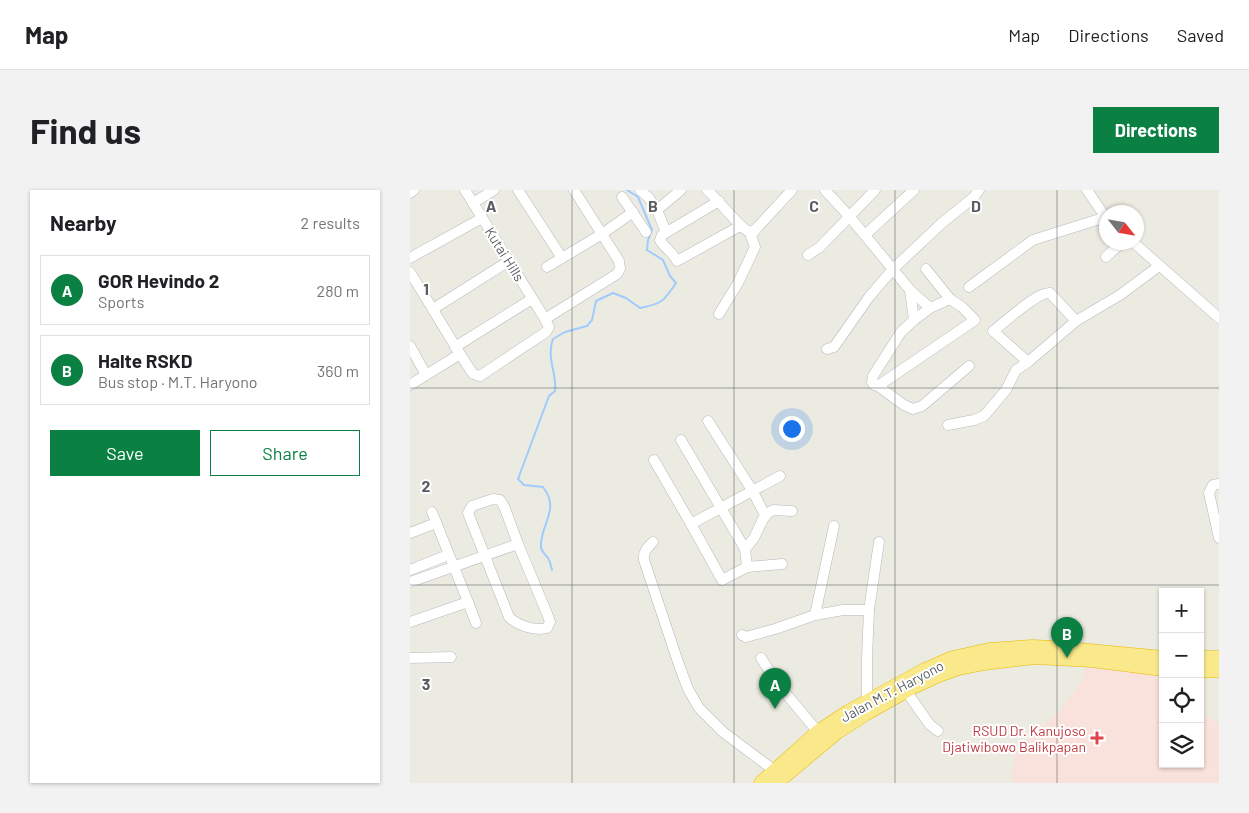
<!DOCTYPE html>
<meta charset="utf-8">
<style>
:root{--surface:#fff;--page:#f2f2f2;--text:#202124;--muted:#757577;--line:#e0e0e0;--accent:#0b8043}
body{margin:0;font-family:Barlow,sans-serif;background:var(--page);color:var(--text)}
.controls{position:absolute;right:15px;bottom:15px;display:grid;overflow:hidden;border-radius:0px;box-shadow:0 1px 4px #0004}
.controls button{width:45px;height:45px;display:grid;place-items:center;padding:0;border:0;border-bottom:1px solid var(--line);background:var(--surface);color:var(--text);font:25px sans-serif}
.compass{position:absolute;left:689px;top:15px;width:45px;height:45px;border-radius:50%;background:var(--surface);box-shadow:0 1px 4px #0004;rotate:121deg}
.you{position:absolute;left:381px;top:238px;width:18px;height:18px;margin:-12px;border:4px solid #fff;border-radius:50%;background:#1a73e8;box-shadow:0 0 0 8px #1a73e833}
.badge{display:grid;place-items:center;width:32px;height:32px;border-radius:50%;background:var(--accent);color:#fff;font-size:16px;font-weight:700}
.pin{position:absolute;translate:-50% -41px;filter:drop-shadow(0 1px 2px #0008)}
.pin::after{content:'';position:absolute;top:26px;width:18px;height:15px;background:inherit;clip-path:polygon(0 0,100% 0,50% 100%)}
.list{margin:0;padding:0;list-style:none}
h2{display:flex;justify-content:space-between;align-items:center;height:65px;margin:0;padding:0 20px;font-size:21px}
h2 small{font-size:16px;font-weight:400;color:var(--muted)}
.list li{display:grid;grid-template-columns:32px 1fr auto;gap:15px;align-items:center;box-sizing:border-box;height:70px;margin:0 10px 10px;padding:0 10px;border:1px solid var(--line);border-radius:0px}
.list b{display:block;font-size:19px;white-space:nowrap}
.list p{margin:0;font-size:16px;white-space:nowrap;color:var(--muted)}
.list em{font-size:16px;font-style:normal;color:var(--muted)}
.actions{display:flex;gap:10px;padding:15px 20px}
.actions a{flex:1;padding:11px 0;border:1px solid var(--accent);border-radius:0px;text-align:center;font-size:18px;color:var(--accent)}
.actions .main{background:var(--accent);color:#fff}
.icon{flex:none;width:28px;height:28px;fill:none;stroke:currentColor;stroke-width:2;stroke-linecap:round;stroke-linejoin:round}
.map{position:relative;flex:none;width:809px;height:593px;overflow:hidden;border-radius:0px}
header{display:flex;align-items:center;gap:30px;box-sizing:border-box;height:70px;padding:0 25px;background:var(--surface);border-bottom:1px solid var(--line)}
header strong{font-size:24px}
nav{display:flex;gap:28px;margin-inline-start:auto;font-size:18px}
.intro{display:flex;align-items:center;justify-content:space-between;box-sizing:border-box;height:120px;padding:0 30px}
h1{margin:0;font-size:35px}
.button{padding:12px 22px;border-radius:0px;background:var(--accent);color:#fff;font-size:18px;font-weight:700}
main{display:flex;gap:30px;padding:0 30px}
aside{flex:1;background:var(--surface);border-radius:0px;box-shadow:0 1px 4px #0004}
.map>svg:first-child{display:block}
</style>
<header>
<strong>Map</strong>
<nav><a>Map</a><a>Directions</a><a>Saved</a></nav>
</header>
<div class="intro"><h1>Find us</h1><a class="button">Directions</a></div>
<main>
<aside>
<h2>Nearby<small>2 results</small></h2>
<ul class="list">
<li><span class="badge">A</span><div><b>GOR Hevindo 2</b><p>Sports</p></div><em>280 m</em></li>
<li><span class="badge">B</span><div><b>Halte RSKD</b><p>Bus stop · M.T. Haryono</p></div><em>360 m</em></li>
</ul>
<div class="actions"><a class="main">Save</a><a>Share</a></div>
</aside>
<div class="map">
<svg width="809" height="593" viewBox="0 0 809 593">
<rect width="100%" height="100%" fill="#ecebe1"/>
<path fill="#fae2dc" d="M675,476l60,5 18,11v82h37v-54l19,14v59h-206l-1,-11 4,-19 45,-44 23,-31z"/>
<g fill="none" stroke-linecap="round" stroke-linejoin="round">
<path stroke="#a0cbfd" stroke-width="2" d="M142,380c-1,-4 -2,-9 -4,-12 -3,-4 -8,-7 -7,-14 1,-22 19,-35 2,-57l-19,-2 -6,-6 31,-83 6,-5c2,-18 -9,-34 -2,-52l12,-7 22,-6 5,-6 4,-19 17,-8 13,5 14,10c22,-4 24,-7 36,-25l-6,-7 -7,-16 -16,-10 1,-10 4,-10 -14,-33 -11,-7"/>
<g stroke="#b6b8bd" stroke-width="11">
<g id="minor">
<path d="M55,0l80,129"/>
<path d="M108,0l44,68"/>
<path d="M230,0l9,8 8,12 24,-20"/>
<path d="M297,0c10,8 34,40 43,42l5,-2 37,-40"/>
<path d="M415,0l24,26 61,74 20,18 20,-9 12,8 13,13 -97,66 -4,-1 -2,-3 1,-6 28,-44 13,-12 16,-12"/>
<path d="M677,0l19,28"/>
<path d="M0,3l4,-3"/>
<path d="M212,7l24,35"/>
<path d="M309,11l-57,34 -2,5c3,7 13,12 17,21l63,-35"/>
<path d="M63,13l21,-13"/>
<path d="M247,20l9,22"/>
<path d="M455,45l49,-45"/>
<path d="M723,52l86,76"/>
<path d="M398,65l12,-8 55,-57"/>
<path d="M696,67l16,-15"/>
<path d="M0,68l72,-40"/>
<path d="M137,77l55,-33 31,-22"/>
<path d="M516,79l24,30"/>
<path d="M0,82l50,82"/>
<path d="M559,97l64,-47 73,-23"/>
<path d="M500,100l4,30"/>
<path d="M23,119l76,-48"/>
<path d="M309,124l19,-31 17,-36 -4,-11 4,-6"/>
<path d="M0,156l16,29"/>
<path d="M45,157l77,-48"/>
<path d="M417,159l7,-2 35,-50 24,-28 49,-46 31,-25 6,-8"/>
<path d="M618,172l-35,-31c11,-8 45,-40 57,-38l26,28"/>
<path d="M0,195l50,-31 13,20 7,2 66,-44 3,-5 -4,-8 72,-45 3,-5 -1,-8 -45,-71"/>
<path d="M468,196l26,19 9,4 9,-3 47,-40"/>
<path d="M298,231l44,69 13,25"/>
<path d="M538,235l26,-5 10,-4 22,-26 10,-20 12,-8 48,-41 44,-26 39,-29"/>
<path d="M271,250l64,109 2,18 -25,13 -31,-56 89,-48"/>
<path d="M244,270l37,64"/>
<path d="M83,309l7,1 4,6 14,38 30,72 2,6 -3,6c-12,3 -29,-2 -38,-11l-41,-104 4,-7z"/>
<path d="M0,343l26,-10"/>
<path d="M809,348l-10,-45 4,-8 6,-1"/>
<path d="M243,352c-5,5 -10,9 -9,18l34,102 10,27 11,19 24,24 56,42"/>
<path d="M335,359l9,-11 9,-19 5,-6 5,-3 19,1"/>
<path d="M337,377l35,-3"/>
<path d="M0,380l38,-15"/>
<path d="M0,392l108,-38"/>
<path d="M58,412l8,21"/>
<path d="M405,425l19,-89"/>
<path d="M0,432l58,-20 -36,-90"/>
<path d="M332,445l4,2 29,-8 40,-14 28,-5h26"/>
<path d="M0,468l41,-1"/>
<path d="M351,468l16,25 41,49"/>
<path d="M496,501l24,34 8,6"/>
<path d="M457,510v-42l2,-48 10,-68"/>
</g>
</g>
<g stroke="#e8b805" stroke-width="15">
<g id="highway">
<path d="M790,468h19"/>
<path d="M790,481l19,-1"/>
<path d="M351,593l57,-51 30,-20 75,-41 30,-13 36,-8 43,-3 26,1 105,10"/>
<path d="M366,593l61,-51 28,-18 48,-27 26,-12 20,-7 25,-5 51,-6 57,3 71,9"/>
</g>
</g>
<use href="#minor" stroke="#fff" stroke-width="10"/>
<use href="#highway" stroke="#fae98a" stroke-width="14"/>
</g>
<path fill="none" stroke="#595c61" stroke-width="1" stroke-opacity="0.55" d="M162,0v593M324,0v593M485,0v593M647,0v593M0,198h809M0,395h809"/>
<path fill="#e0444e" stroke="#fff" stroke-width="2" d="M684.5 540.5h5v5h5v5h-5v5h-5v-5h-5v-5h5z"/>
<g text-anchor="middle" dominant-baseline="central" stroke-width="4" stroke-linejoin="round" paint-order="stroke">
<g font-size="14" fill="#595c61" stroke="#fff">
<text transform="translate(95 64) rotate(58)">Kutai Hills</text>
<text transform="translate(482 501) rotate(-28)">Jalan M.T. Haryono</text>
</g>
<g font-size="14" fill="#be3a42" stroke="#fff" text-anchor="end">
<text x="676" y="540">RSUD Dr. Kanujoso<tspan x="676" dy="16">Djatiwibowo Balikpapan</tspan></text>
</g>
</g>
<g font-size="16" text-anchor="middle" font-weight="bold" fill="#595c61" stroke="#fff" stroke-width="4" stroke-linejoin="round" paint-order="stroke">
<text x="81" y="22">A</text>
<text x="243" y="22">B</text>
<text x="404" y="22">C</text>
<text x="566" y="22">D</text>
<text x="16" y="105">1</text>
<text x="16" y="302">2</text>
<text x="16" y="500">3</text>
</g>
</svg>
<div class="controls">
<button>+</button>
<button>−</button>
<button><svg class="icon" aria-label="locate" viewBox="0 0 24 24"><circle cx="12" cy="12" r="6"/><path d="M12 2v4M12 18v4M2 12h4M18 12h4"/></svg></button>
<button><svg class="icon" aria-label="layers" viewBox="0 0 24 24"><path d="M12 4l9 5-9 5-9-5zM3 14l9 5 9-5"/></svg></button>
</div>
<svg class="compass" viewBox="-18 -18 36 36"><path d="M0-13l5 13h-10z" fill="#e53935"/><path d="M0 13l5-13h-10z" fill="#757577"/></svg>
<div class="you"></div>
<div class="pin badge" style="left:365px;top:519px">A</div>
<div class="pin badge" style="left:657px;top:468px">B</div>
</div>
</main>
